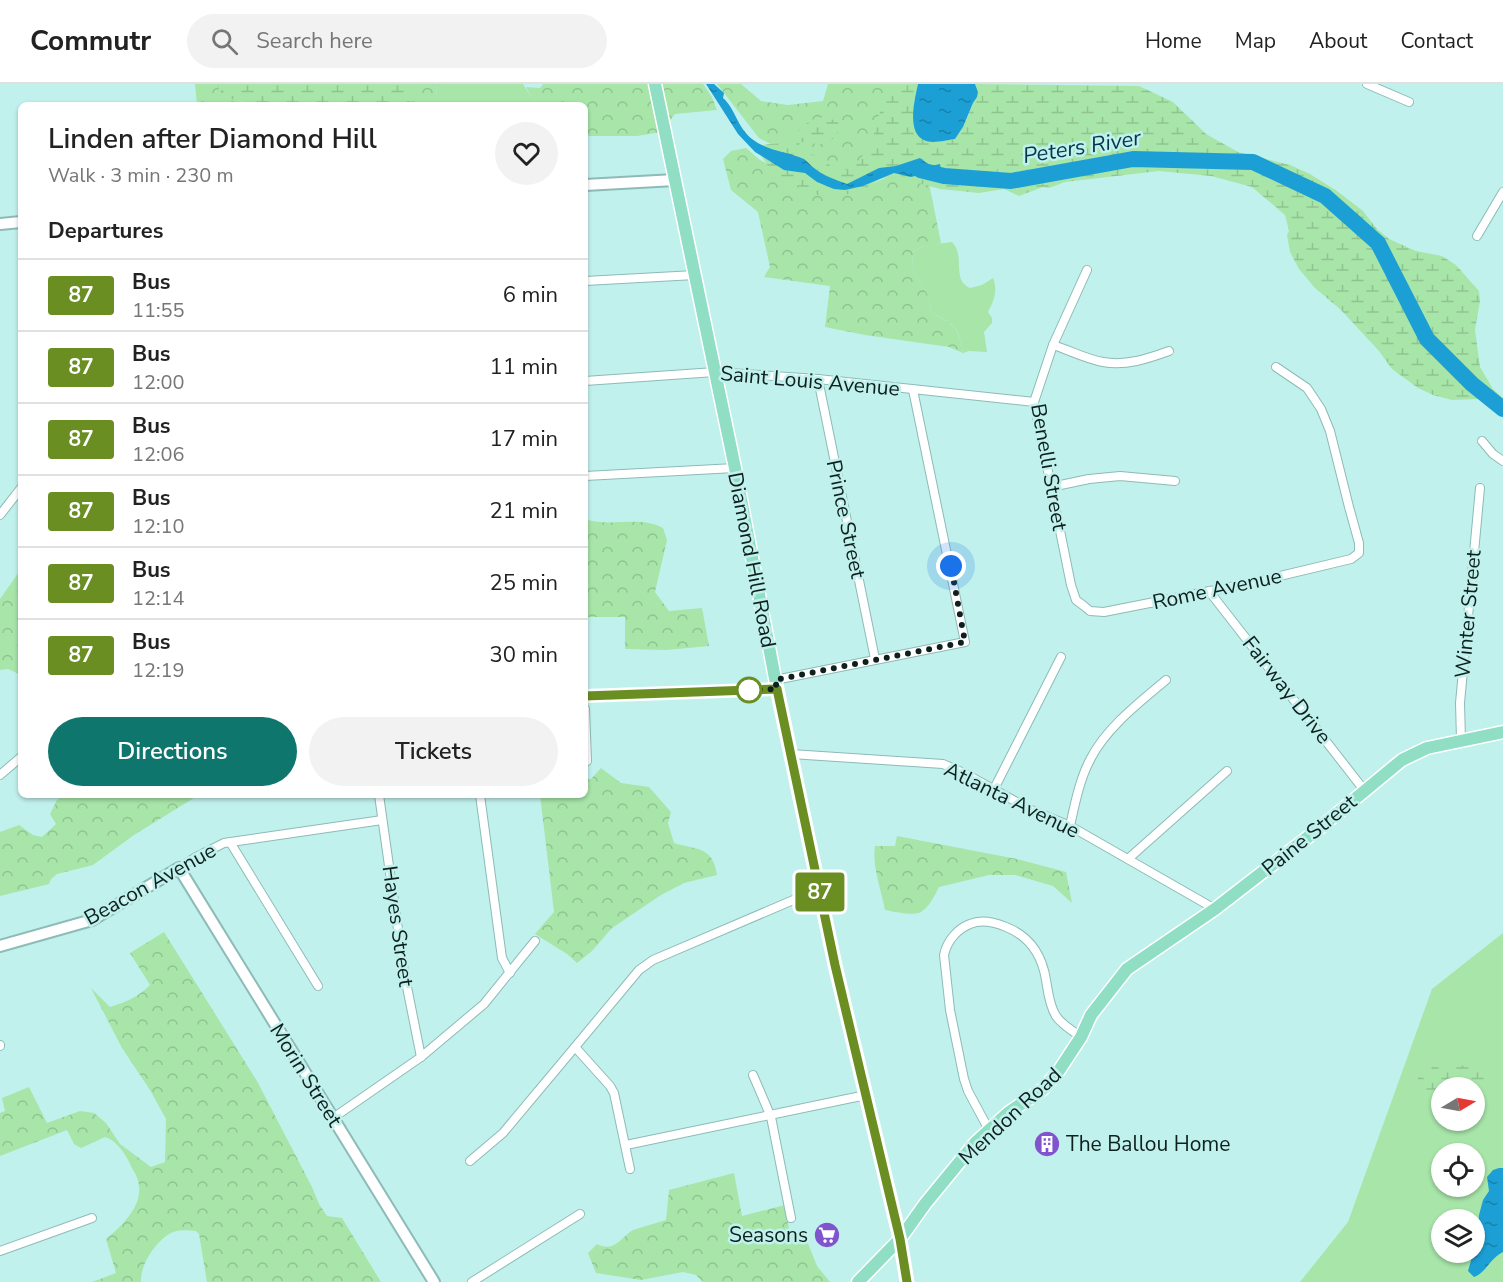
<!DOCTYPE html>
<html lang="en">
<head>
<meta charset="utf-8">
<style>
  :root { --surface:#fff; --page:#f2f2f2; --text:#222; --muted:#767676; --line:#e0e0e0; --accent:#0f766e }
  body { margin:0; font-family:"Nunito Sans",sans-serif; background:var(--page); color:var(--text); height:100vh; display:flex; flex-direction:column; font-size:22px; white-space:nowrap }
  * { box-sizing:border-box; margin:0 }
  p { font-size:20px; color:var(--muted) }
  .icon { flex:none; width:33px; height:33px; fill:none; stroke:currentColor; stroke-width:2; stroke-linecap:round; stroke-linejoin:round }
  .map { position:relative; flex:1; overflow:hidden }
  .sheet { position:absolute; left:18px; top:18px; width:570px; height:696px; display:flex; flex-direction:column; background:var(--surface); border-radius:9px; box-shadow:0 2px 4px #0004 }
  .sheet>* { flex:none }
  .badge { padding:0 12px; border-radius:4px; font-size:21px; line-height:39px }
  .needle { width:39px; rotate:80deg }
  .buttons { position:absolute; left:1431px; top:993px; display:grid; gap:12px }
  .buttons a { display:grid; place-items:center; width:54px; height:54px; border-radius:50%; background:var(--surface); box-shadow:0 2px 4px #0004; font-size:30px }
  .you { position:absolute; width:30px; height:30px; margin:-15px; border:4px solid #fff; border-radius:50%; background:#1a73e8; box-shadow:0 0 0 9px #1a73e833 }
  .map>.badge { position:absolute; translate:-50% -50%; box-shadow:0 0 0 3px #fff }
  h2 { padding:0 30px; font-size:22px; line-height:54px }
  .round { display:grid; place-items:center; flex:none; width:63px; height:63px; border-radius:32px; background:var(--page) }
  .head { display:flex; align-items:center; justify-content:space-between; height:102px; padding:0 30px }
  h1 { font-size:28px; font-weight:600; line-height:45px }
  .primary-button { display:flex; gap:12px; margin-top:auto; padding:12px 30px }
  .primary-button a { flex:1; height:69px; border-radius:36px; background:var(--accent); color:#fff; font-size:24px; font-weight:600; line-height:69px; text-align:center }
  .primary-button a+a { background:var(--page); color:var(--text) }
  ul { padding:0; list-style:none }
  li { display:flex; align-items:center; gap:18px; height:72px; padding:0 30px; border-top:2px solid var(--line) }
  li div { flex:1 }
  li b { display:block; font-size:22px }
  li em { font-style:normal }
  li .badge { min-width:66px; font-weight:700; text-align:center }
  header { display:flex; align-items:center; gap:36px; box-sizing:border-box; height:84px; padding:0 30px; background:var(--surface); border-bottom:2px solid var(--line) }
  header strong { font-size:28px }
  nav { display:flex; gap:33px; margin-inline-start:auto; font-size:21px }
  .search { width:420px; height:54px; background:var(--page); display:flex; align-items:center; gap:15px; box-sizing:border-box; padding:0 21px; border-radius:33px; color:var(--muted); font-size:22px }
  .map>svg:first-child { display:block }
  .grass { fill:#a7e5a9; fill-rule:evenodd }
  .forest { fill:url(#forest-crowns) }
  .wetland { fill:url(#wetland-marsh) }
  .water { fill:url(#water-ripples) }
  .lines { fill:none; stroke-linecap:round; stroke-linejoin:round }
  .river { stroke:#1c9fd4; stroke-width:16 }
  .street-casing { stroke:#8dbbb7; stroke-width:10 }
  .secondary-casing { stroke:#8dbbb7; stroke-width:14 }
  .primary-casing { stroke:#fff; stroke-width:15 }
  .street { stroke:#fff; stroke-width:8 }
  .secondary { stroke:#fff; stroke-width:10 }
  .primary { stroke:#90dec4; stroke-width:12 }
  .line-casing { stroke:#fff; stroke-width:14 }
  .line { stroke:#6b8e23; stroke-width:9 }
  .walk { stroke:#0d201e; stroke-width:6; stroke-dasharray:0 10.8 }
  .stop-dot { fill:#fff; stroke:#6b8e23; stroke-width:3 }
  .labels { text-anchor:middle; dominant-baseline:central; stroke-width:5; stroke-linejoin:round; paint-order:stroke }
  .street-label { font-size:21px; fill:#0d201e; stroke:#c1f1ed }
  .poi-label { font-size:21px; fill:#0d201e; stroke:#c1f1ed; text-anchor:start }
  .water-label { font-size:22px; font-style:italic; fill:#02374d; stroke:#c1f1ed }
</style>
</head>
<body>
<header>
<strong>Commutr</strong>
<div class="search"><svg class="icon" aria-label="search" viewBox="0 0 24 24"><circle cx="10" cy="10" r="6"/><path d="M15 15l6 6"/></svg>Search here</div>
<nav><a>Home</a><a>Map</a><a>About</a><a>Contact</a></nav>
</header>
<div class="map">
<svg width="1503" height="1198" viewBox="0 0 1503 1198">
  <defs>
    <pattern id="forest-crowns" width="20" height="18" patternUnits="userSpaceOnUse" patternTransform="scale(1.5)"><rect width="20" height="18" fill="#a7e5a9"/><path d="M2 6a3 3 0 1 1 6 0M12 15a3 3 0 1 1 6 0" fill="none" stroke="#8fc491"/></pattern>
    <pattern id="wetland-marsh" width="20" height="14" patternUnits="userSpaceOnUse" patternTransform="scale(1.5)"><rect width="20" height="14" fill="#a7e5a9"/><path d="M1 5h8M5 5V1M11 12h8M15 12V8" fill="none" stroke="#8fc491"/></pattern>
    <pattern id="water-ripples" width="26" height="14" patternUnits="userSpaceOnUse" patternTransform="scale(1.5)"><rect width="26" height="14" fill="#1c9fd4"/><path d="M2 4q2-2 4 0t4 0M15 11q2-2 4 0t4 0" fill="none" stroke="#1781ab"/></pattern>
  </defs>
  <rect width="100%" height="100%" fill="#c1f1ed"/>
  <g class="grass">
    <polygon points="437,0 523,0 531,13 540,21 440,21 436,12"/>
    <path d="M952 158C966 172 951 196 970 204L982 201 993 194C998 207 994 217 988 228L992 234V239L984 248 987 268 969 267 963 269C958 241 956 242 931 228L929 213 912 184 913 169C922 159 939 160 952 158Z"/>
    <path d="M1503 849V1198H1300L1348 1138 1432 905ZM1442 1004H1474V1036H1442ZM1442 1070H1474V1102H1442ZM1442 1136H1474V1168H1442Z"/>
  </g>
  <g class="forest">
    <path d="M195 0H217C225 16 241 17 257 21H197Z"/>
    <polygon points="400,0 437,0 436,12 440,21 410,21 411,18"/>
    <polygon points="543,0 703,0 712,13 717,26 675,30 661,48 637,52 585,52 585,21 540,21 531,13 526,3 540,4"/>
    <polygon points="717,0 741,0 761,17 788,21 823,17 828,0 910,0 923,66 855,90 831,91 759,54"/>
    <path d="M746 64 760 76 793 94 860 104 896 90 928 94 941 159C931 161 920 161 913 169L912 184 929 213 931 228C955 242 958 241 963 269L949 263 865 251 825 243 830 202 764 193 770 183 758 128 731 106 723 75 731 67Z"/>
    <path d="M585 435C611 444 639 431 663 444L667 456 655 508 669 527 702 524 709 562 666 566 625 565V533H585Z"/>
    <polygon points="21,485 21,591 8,585 0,586 0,515"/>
    <path d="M601 684 621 699 649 703 671 728 668 739 674 759C697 766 713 762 717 791L684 799 661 811 612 844 592 867 577 879 567 870 535 850 554 828 540 711H585V696L591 695Z"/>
    <polygon points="63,711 213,711 194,714 134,751 93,781 57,790 51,795 49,800 0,812 0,748 19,741 33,751 42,753 56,740 50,730 57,716"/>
    <path d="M897 752 1017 775 1066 788 1072 819 1053 802 1015 791H989L939 803C923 835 919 832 885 826 881 804 872 784 875 762H895Z"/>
    <path d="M164 848 257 997 312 1103 319 1120 327 1132 342 1134 381 1198H207L199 1150 196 1147C187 1146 177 1145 169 1150 154 1160 140 1181 141 1198H92L116 1189 106 1155C122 1142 145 1120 138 1097 137 1091 132 1085 130 1080 125 1069 117 1057 105 1053L81 1064 74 1060 67 1046 0 1072V1029L5 1027 2 1014 29 1003 47 1039 80 1027 94 1029 106 1039 120 1060 151 1083 165 1078 166 1035 150 1006 122 964 91 904 110 923C126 918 138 913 150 901L130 869Z"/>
    <path d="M734 1089 742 1132 785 1121 789 1145 807 1157 817 1182 830 1198H703L696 1191 683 1188 641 1196 596 1189 588 1169 597 1160C615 1169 621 1153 633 1146L666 1136 669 1106Z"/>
  </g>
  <g class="wetland">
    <path d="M217 0H400C405 6 412 13 410 21H257L231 15 219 6Z"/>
    <path d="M886 0H918L912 26 932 58 955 55 963 43 978 8 975 0 1139 2 1173 18 1206 50 1238 68 1290 81 1310 90 1337 107 1363 127 1376 144 1389 155 1416 167 1442 172 1456 181 1479 207 1480 217 1475 246 1480 283 1493 305 1503 314 1502 320 1495 321 1479 315 1452 316 1433 311 1418 304 1392 285 1379 267 1341 226 1315 204 1299 185 1290 168 1287 151 1289 147 1285 131 1252 103 1211 92 1159 87 1065 98 1049 104 1043 103 1019 112 1004 105 979 109 940 105 900 94 890 93 880 95 856 109 824 112 813 110 785 94 773 90 761 71 760 62C767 59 775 61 783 58 802 49 810 23 838 38L840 43C830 65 821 60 801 58L799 60C801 70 811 69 820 73 826 76 831 83 836 88L852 84 871 62 874 55V43L883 21Z"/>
    <path d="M1442 977C1457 980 1478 983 1488 996L1481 1009H1475L1474 1004H1442L1441 1015 1426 1009 1418 1002V993C1428 990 1432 981 1442 977Z"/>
  </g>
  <g class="water">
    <path d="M706 0H714L724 9 723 14C735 24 737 43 752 55 767 67 787 67 804 75 808 78 810 81 814 84 823 92 837 96 847 100L879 84 896 82 920 74 931 82 940 80 943 96 922 90 911 93 894 89 863 102 845 106 834 105 817 98 805 89 784 86 755 68 738 50Z"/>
    <path d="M918 0H975L978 8 977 13 973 19 963 43 955 55C946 56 930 61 922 55 907 46 915 13 918 0Z"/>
    <path d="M1499 1084H1503V1168C1490 1174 1487 1188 1474 1193L1468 1187 1472 1173V1169L1474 1168 1475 1147 1478 1142 1479 1131 1483 1116 1489 1107 1487 1093 1493 1086Z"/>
  </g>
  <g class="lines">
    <polyline class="river" points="920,86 944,92 1011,97 1133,75 1253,78 1325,112 1378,159 1427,255 1472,300 1503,325"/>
    <g class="street-casing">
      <g id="street">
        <polyline points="1367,0 1409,18"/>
        <polyline points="1477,152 1503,108"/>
        <polyline points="1087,186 1053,261 1034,318 1071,501 1076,516 1084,522 1090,527 1104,528 1251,499 1351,475 1359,469 1359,459 1349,423 1330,347 1321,325 1307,304 1276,283"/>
        <polyline points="585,197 695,191"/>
        <path d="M1053 261C1069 266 1086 275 1103 278 1126 282 1147 275 1169 267"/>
        <polyline points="818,295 875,575"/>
        <polyline points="585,297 715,288 818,295 1034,318"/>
        <polyline points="1482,357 1493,370 1503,377"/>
        <polyline points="585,392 735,384"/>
        <polyline points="1051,403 1089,395 1120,392 1175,397"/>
        <polyline points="0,431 21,404"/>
        <polyline points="1209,507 1364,706"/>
        <polyline points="775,596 965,558 913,306"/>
        <polyline points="585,612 777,605"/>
        <polyline points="585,625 587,677"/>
        <polyline points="1461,656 1460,619 1480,404"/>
        <polyline points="791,670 943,680 966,690 1031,726 1070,742 1215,825"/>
        <polyline points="0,691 21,673"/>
        <polyline points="994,705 1061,573"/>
        <polyline points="379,711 404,888 421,973"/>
        <polyline points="480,711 502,874 510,889"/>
        <path d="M1070 742C1075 719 1080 694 1091 674 1107 643 1140 618 1166 596"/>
        <polyline points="230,758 318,902"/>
        <polyline points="1128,775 1227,687"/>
        <polyline points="179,784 196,773 224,759 382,736"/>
        <polyline points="0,962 0,961"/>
        <polyline points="753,991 771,1033 791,1134"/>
        <polyline points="333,1034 421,973 484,920 535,857"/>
        <path d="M989 1046 968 1007 964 995 950 926 944 871C947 857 957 845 970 840 982 835 994 838 1006 843 1029 852 1042 871 1046 896 1048 907 1049 921 1056 932 1061 940 1073 947 1081 953"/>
        <polyline points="626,1061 866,1011"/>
        <polyline points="470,1077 503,1049 575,963"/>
        <polyline points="630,1085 614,1009 610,1002 575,963 639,886 653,876 819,805"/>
        <polyline points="0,1167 92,1134"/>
        <polyline points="472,1198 580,1130"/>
      </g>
    </g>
    <g class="secondary-casing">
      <g id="secondary">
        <polyline points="585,101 675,96"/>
        <polyline points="0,140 21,138"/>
        <polyline points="0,862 92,836 179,784 434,1198"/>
      </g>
    </g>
    <g class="primary-casing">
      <g id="primary">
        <polyline points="655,0 735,384 777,605 835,881 900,1155 907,1198"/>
        <polyline points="858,1198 900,1155 925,1120 975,1059 1008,1029 1043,1005 1058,988 1081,953 1091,931 1127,885 1215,825 1321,743 1402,676 1427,664 1503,648"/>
      </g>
    </g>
    <use href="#street" class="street"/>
    <use href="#secondary" class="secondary"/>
    <use href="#primary" class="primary"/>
  </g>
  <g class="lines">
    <g class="line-casing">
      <polyline id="line" points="585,612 777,605 835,881 900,1155 907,1198"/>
    </g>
    <use href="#line" class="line"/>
    <polyline class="walk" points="749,606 777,605 775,596 965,558 951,482"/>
  </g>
  <defs>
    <g id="building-disc" transform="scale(1.35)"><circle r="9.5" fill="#8054cd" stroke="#c1f1ed"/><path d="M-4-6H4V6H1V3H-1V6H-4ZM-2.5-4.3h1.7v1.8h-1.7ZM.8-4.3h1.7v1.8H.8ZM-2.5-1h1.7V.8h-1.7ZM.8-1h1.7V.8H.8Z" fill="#fff"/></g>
    <g id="supermarket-disc" transform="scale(1.35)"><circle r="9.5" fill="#8054cd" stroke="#c1f1ed"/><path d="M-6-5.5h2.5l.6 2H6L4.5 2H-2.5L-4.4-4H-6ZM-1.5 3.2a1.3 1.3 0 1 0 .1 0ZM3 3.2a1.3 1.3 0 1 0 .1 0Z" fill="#fff"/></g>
  </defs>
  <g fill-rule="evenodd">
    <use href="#building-disc" x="1047" y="1060"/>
    <use href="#supermarket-disc" x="827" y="1151"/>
  </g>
  <circle class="stop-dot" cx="749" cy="606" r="12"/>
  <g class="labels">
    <g class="street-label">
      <text transform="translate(810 297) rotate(5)">Saint Louis Avenue</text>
      <text transform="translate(1049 383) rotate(80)">Benelli Street</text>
      <text transform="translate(846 435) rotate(78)">Prince Street</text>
      <text transform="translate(752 476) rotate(79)">Diamond Hill Road</text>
      <text transform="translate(1217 505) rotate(-12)">Rome Avenue</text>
      <text transform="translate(1468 530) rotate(-85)">Winter Street</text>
      <text transform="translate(1287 606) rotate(52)">Fairway Drive</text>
      <text transform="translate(1012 716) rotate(26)">Atlanta Avenue</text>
      <text transform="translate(1309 751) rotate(-39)">Paine Street</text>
      <text transform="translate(150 800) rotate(-29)">Beacon Avenue</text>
      <text transform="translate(398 842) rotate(82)">Hayes Street</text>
      <text transform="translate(306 991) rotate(58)">Morin Street</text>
      <text transform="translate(1010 1032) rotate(-43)">Mendon Road</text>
    </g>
    <g class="poi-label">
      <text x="1066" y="1060">The Ballou Home</text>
      <text x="808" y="1151" text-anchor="end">Seasons</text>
    </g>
    <g class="water-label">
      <text transform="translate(1082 63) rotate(-9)">Peters River</text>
    </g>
  </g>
</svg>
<div class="buttons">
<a><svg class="needle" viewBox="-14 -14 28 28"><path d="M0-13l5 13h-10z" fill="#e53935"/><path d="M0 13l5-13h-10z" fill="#767676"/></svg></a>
<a><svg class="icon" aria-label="locate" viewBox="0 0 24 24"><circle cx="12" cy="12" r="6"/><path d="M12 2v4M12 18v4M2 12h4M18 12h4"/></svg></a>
<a><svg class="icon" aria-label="layers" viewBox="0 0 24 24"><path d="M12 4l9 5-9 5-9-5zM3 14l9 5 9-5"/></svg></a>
</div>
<div class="you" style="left:951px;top:482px"></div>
<b class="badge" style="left:820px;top:808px;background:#6b8e23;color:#fff">87</b>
<section class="sheet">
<div class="head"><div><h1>Linden after Diamond Hill</h1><p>Walk · 3 min · 230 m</p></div><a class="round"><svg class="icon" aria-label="heart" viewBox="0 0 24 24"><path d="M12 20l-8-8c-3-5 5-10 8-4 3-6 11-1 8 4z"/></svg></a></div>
<h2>Departures</h2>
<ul>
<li><span class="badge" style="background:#6b8e23;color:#fff">87</span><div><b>Bus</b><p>11:55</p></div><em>6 min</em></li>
<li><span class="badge" style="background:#6b8e23;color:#fff">87</span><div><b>Bus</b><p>12:00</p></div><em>11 min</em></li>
<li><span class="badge" style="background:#6b8e23;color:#fff">87</span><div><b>Bus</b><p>12:06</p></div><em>17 min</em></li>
<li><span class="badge" style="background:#6b8e23;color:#fff">87</span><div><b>Bus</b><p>12:10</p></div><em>21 min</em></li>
<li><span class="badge" style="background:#6b8e23;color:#fff">87</span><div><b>Bus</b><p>12:14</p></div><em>25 min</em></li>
<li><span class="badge" style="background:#6b8e23;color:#fff">87</span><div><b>Bus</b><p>12:19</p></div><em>30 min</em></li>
</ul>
<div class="primary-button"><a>Directions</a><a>Tickets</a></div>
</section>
</div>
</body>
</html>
